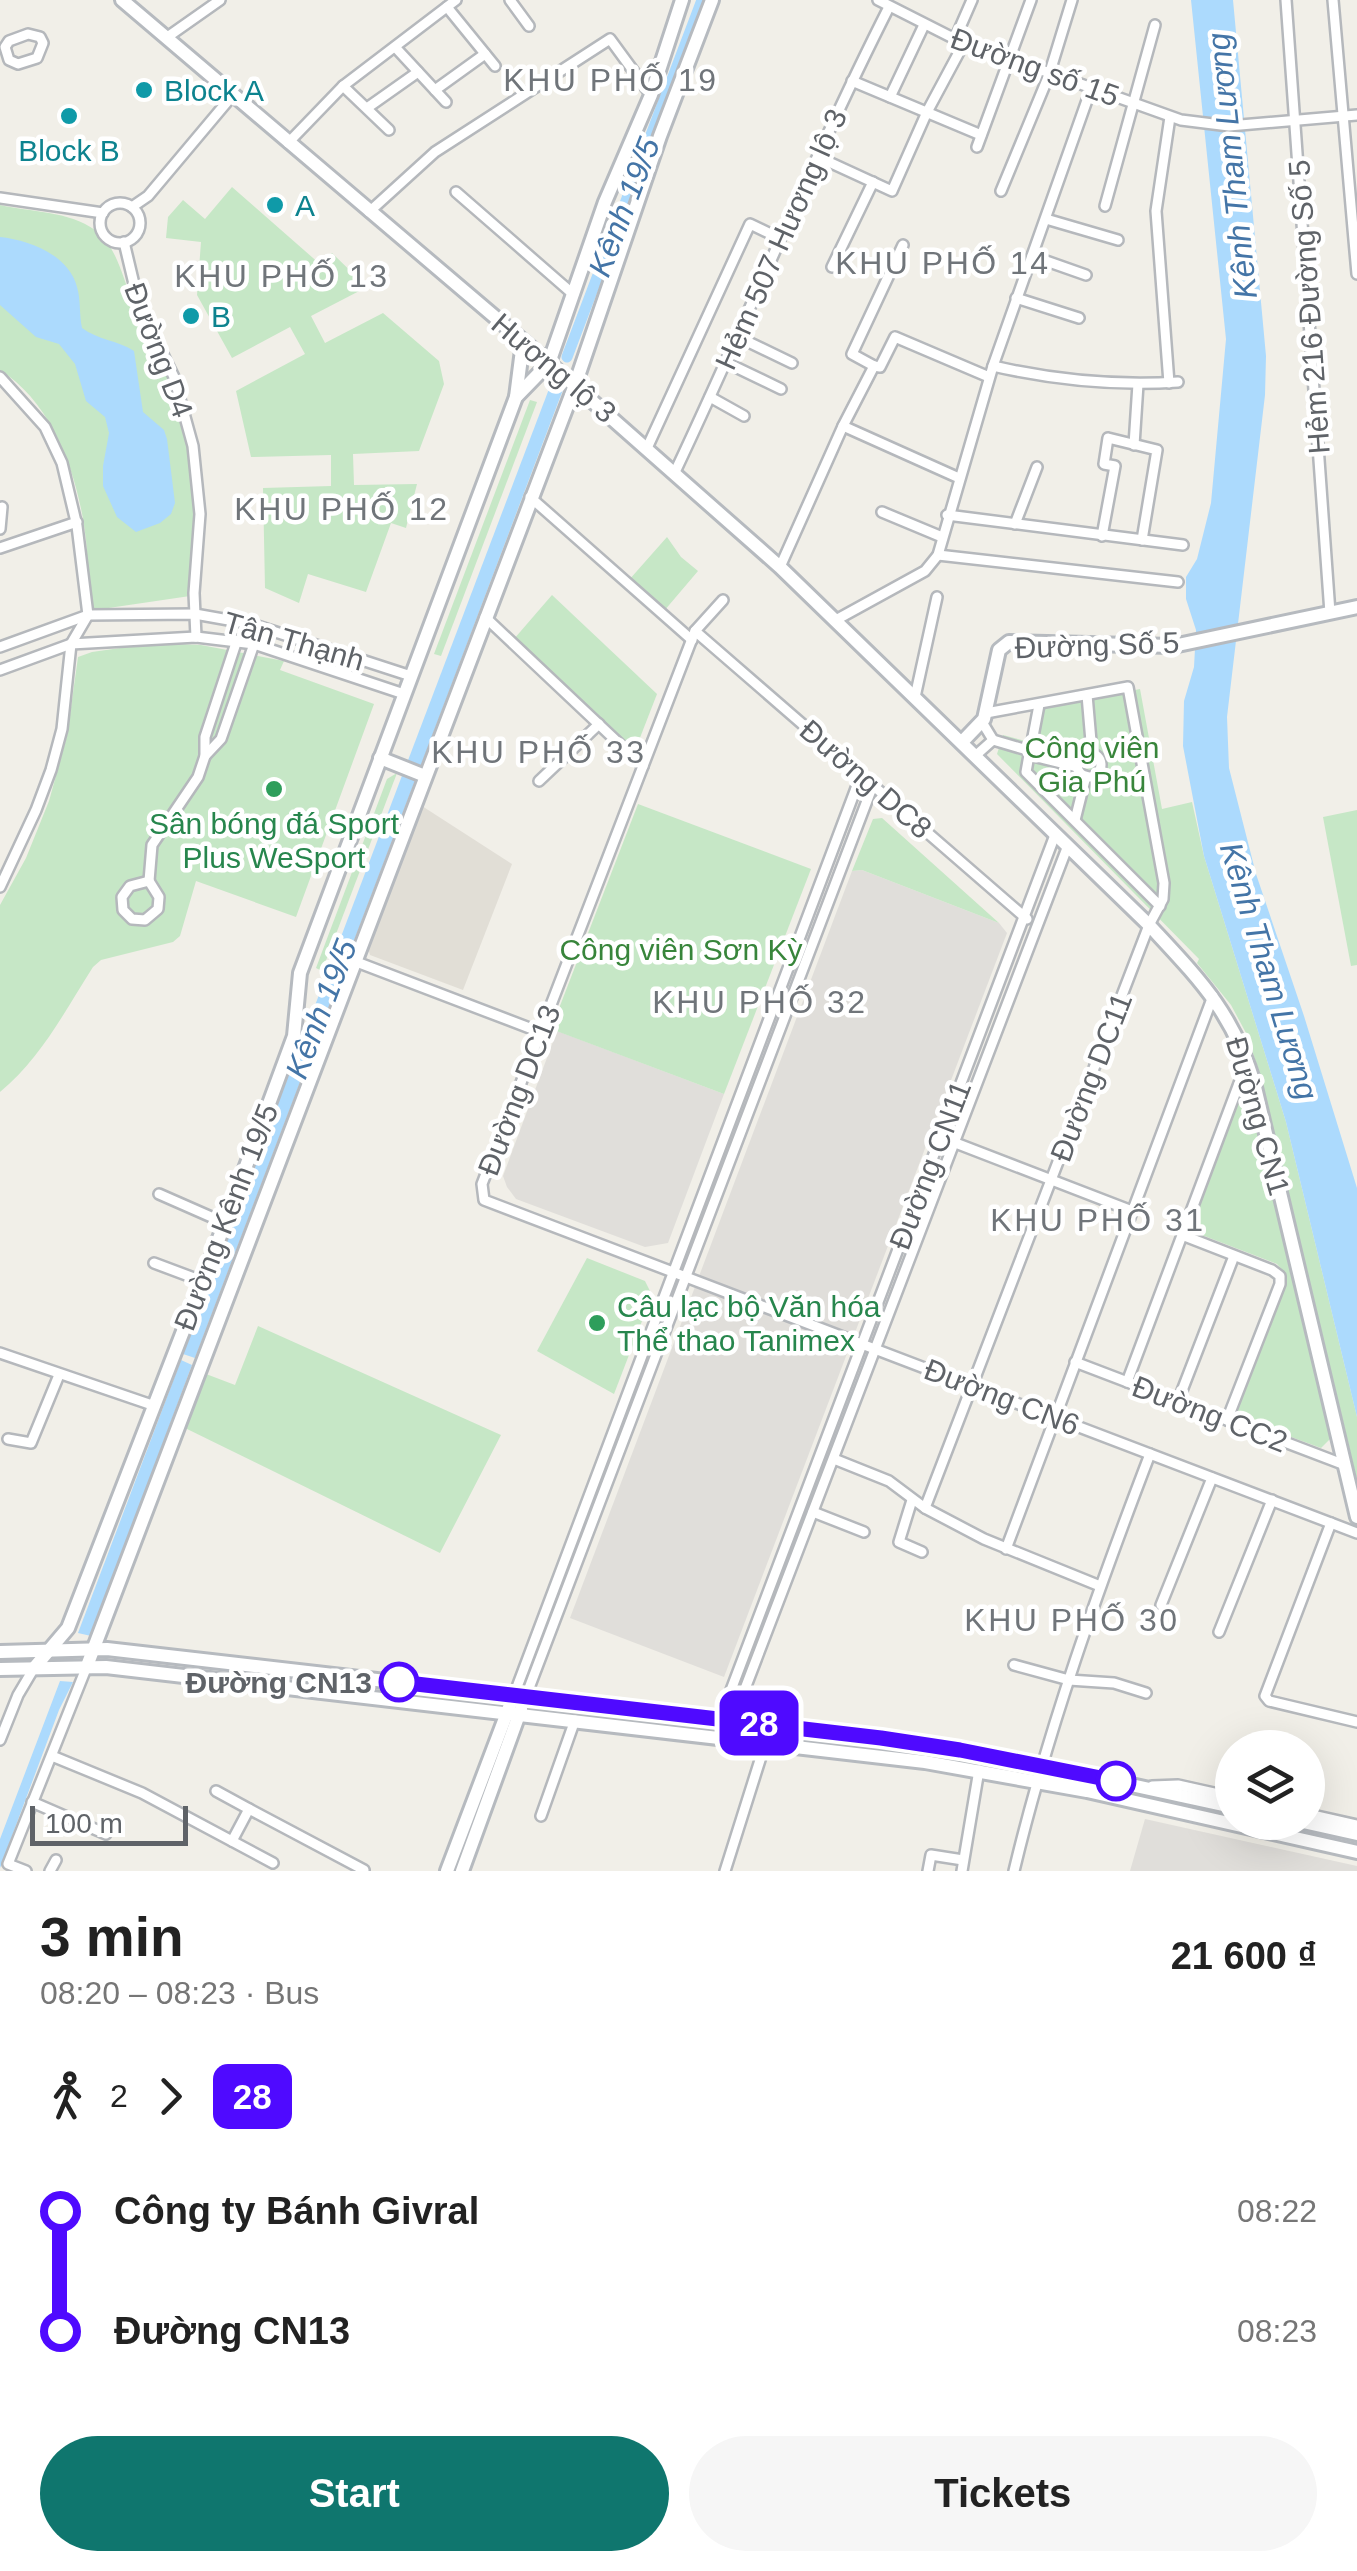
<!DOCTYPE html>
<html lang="en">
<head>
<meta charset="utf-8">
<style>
  :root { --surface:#fff; --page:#f6f6f6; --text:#222; --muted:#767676; --accent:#0f766e }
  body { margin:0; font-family:Arial,sans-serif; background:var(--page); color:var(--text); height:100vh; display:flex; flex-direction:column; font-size:38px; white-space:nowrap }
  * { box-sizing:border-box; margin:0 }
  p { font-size:32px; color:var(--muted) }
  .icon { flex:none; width:55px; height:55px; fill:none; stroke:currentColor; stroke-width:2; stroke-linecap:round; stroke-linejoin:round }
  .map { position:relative; height:1871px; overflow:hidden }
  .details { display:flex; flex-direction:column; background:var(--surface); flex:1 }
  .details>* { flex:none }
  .badge { padding:0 20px; border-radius:15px; font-size:35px; line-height:65px }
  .fabs { position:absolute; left:1215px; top:1730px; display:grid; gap:20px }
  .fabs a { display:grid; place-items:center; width:110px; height:110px; border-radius:50%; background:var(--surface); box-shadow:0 10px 40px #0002; font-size:50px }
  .scale { position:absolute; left:30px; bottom:25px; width:158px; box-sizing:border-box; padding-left:10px; border:5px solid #5f6368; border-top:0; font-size:28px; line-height:35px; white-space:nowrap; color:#5f6368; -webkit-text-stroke:8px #fff; paint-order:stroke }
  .map>.badge { position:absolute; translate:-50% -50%; box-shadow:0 0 0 5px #fff }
  .legs { display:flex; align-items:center; gap:15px; height:110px; padding:0 40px; font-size:32px }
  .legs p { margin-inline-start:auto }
  .head { display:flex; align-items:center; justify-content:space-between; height:170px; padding:0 40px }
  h1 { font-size:55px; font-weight:800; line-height:75px }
  .action { display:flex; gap:20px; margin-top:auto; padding:20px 40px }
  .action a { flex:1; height:115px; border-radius:60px; background:var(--accent); color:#fff; font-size:40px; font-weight:800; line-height:115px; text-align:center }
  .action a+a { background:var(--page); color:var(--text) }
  ul { padding:0 40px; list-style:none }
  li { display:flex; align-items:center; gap:35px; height:120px; font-size:38px }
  li i { display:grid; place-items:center; width:15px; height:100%; margin:0 12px; background:currentColor }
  li i::after { content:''; width:25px; height:25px; margin:-12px; border:8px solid; border-radius:50%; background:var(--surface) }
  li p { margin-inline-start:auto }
  li:first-child i { background:linear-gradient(#0000 50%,currentColor 0) }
  li:last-child i { background:linear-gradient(currentColor 50%,#0000 0) }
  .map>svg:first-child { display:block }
  .industrial { fill:#e0deda }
  .education { fill:#e1ded6 }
  .green { fill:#c6e7c6 }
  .water { fill:#acdafd }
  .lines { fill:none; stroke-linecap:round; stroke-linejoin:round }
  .canal { stroke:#acdafd; stroke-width:11 }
  .street-casing { stroke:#b5b8bc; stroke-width:14 }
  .secondary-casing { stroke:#b6babf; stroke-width:18 }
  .street { stroke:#fff; stroke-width:9 }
  .secondary { stroke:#fff; stroke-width:12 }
  .line-1-casing { stroke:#fff; stroke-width:22 }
  .line-1 { stroke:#4f0aff; stroke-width:15 }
  .culture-dot { fill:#0f9aa8; stroke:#fff; stroke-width:4 }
  .leisure-dot { fill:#2e9e5b; stroke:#fff; stroke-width:4 }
  .stop-1-dot { fill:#fff; stroke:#4f0aff; stroke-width:5 }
  .labels { text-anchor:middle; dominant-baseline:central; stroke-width:9; stroke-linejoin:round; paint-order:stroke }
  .street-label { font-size:30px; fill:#5f6368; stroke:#fff }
  .culture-label { font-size:30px; fill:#0d838f; stroke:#fff; text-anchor:start }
  .park-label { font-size:30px; fill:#38853b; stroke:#fff }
  .leisure-label { font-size:30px; fill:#27864d; stroke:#fff }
  .stop-label { font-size:30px; font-weight:bold; fill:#5f6368; stroke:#fff; text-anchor:end }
  .neighbourhood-label { font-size:32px; letter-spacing:2.5px; fill:#70757a; stroke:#fff }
  .water-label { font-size:32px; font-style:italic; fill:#4475a7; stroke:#fff }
</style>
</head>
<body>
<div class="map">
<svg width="1357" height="1871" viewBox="0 0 1357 1871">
  <rect width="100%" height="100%" fill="#f1efe8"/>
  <g class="industrial">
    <polygon points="862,870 999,923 1007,933 724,1677 570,1618 852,871"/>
    <polygon points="557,1031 724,1094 668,1243 645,1247 516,1199 507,1187 503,1176"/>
    <polygon points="1145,1819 1357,1866 1357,1871 1130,1871"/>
  </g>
  <polygon class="education" points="422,806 512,864 463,990 370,955 367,944"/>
  <g class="green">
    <polygon points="232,187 321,265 332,253 367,287 311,316 325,343 383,313 439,361 444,384 419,451 353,454 354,485 417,484 406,528 391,523 366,592 308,574 299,603 265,588 263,488 331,486 331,455 251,457 236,391 305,354 290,327 232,358 197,295 201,242 166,238 168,217 183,200 205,219"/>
    <path d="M0 205C30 212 69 211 95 230 117 246 123 279 133 303 142 324 156 343 165 364 193 428 200 527 190 596L95 610 90 602C87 581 88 561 86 540 79 478 54 404 0 370Z"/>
    <polygon points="530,400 537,402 441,656 434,654"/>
    <polygon points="667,537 681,557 698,571 664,611 629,580"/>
    <polygon points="552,595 657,694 636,748 630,749 514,639"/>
    <path d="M155 643 201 645 284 661 280 670 374 704 296 917 196 881 180 936 173 942 101 960 93 967C64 1012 42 1057 0 1092V905L26 858 49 801 67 736 78 657 92 652Z"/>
    <polygon points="1140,689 1162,809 1192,802 1204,856 1286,1122 1357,1417 1357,1480 1259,1071 1246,1033 1231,1005 1197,963 1199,959 997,754 1003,735 1029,742 1041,709"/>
    <polygon points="397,773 322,971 316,968 387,779"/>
    <polygon points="638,804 811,869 724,1094 551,1029"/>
    <polygon points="1357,810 1357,965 1351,966 1323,817"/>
    <polygon points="882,818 999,923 862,870 852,871 873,819"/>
    <polygon points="1239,1102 1251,1105 1331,1431 1330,1439 1321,1448 1237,1417 1236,1412 1285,1286 1284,1272 1277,1264 1194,1232 1190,1227 1235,1106"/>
    <polygon points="587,1258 645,1281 652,1295 614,1394 537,1351"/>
    <polygon points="258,1326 501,1435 440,1553 185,1428 206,1374 235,1385"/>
  </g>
  <g class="water">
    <polygon points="1191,0 1233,0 1266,356 1265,395 1227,717 1229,768 1256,874 1304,1016 1357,1188 1357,1417 1286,1122 1204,856 1183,746 1184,701 1194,667 1196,630 1186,599 1186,577 1197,559 1211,503 1226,339"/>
    <path d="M0 237C29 240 69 255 77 287 81 300 79 314 82 328 98 340 117 340 134 351L143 412 164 430 167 439 175 503 171 514 160 523 136 532 117 517 103 486V466L109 433 105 417 86 401 75 364 59 344 36 337 0 305Z"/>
    <polygon points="552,381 564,387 420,768 407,763"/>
    <polygon points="403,773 416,778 195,1358 183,1354"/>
    <polygon points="181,1360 192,1365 91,1636 78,1633"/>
    <polygon points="60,1681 73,1682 59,1710 0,1868 0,1839"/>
  </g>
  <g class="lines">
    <polyline class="canal" points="567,357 702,0"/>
    <g class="street-casing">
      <g id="street">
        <polyline points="510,0 529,26"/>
        <polyline points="878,0 955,39 1181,120 1229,126 1357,115"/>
        <polyline points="1286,0 1330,613"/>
        <polyline points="1333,0 1357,274"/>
        <polyline points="447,7 495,66"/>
        <polygon points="28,34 40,37 43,43 37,58 18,64 9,60 5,47 9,41"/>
        <polyline points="166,38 220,0"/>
        <polyline points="955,39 972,0"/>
        <polyline points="395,47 446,102"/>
        <polyline points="852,81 981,135"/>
        <polyline points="343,86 389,130"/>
        <polyline points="435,90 485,54"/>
        <polyline points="890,97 924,25"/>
        <polyline points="367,108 418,72"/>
        <polyline points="288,143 343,86 456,0"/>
        <polyline points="977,147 1031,0"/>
        <polyline points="818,157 892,191 927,112 964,43"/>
        <polyline points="1001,191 1049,75 1072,0"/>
        <polyline points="456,192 573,294"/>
        <polyline points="0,198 103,213"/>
        <circle cx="120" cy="223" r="20"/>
        <polyline points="1105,206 1155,25"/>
        <polyline points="132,207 148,196 232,96"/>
        <polyline points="369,212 435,152 610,39 651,95"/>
        <polyline points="1046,219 1118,240"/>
        <polyline points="124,242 139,305 174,377 193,446 200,514 194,593 196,637"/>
        <polyline points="1032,256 1086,275"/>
        <polyline points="832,267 873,182"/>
        <polyline points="1016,298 1079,318"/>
        <polyline points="738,337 792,363"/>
        <polyline points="727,363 781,389"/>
        <polyline points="874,366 852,354 903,245"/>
        <polyline points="874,366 880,367 895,337 989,377"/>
        <path d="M993 366C1054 380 1115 386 1178 382"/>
        <polyline points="0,377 45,427 62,463 77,526 88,615 71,644 62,729 51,770 36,810 0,887"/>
        <polyline points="1169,383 1156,211 1170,117"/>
        <polyline points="710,397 744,416"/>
        <polyline points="843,426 959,478"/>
        <polyline points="1134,445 1138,384"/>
        <polyline points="647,448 750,224 779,238"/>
        <path d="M675 472C748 318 812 159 889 7"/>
        <polyline points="530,497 692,640"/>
        <polyline points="882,512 942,537"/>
        <polyline points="947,515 1183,545"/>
        <polyline points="1015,524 1037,467"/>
        <polyline points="0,529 2,507"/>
        <polyline points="1102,536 1115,466 1104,464 1108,438 1157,450 1142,540"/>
        <polyline points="0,548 77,522"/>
        <polyline points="938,555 1178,582"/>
        <polyline points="780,567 843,426 874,366"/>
        <polyline points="723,600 695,631 482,1184 484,1200 1357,1533"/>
        <polyline points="485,617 643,766"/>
        <polyline points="834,621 925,571 938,555 993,366 1091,89"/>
        <polyline points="695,631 1027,919"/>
        <polyline points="0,647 88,615 195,614 251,624 411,676"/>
        <polyline points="0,670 71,644 196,637 254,644 404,694"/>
        <polyline points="1087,695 1092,753"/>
        <polyline points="915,697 937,597"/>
        <polyline points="993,740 1027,750 1029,755 1077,767"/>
        <polyline points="1031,747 1039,705"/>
        <polyline points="1027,750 1031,747 1078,759"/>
        <circle cx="1089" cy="765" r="12"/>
        <polyline points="1029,755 1026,772 1160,906"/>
        <polyline points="205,756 221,739 254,644"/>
        <polyline points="975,756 993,740 982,722"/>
        <polyline points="539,781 599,724"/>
        <polyline points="1075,820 1086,776"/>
        <polyline points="149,881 152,845 198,777 205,756 205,737 237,640"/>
        <polygon points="149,881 159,897 158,909 145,920 132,919 123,910 122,897 130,886"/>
        <polyline points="354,961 540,1032"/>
        <polyline points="953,1142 1132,1211"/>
        <polyline points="159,1194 225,1223"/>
        <polyline points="1182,1235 1272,1270 1280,1276 1280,1284 1227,1420"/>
        <polyline points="154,1263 202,1281"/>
        <polyline points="0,1353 155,1406"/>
        <polyline points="1075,1362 1345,1465"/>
        <polyline points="1127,1382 1247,1062"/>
        <polyline points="1178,1401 1234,1256"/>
        <polyline points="8,1439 31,1443 59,1375"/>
        <polyline points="834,1459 889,1481 925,1508 984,1539 1100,1586"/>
        <polyline points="912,1500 899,1542 922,1552"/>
        <polyline points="925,1508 1149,925 1163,899 1164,883 1128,687 986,713"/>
        <polyline points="813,1512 864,1532"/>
        <polyline points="1331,1523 1265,1696 1269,1701 1357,1722"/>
        <polyline points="1006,1549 1213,996"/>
        <polyline points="1161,1605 1212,1478"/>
        <polyline points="1219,1632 1272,1500"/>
        <polyline points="1014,1665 1069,1680 1114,1683 1146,1693"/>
        <polyline points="514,1695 861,775"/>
        <polyline points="526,1696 873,785"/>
        <polyline points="720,1719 1055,835"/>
        <polyline points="733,1720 1067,848"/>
        <polyline points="0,1740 18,1695 34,1668"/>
        <polyline points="52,1756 142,1793 273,1863"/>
        <polyline points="1152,1786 1178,1785 1232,1797"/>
        <polyline points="216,1791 249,1809 232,1841"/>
        <polyline points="32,1802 106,1834"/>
        <polyline points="249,1809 364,1870"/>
        <polyline points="1308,1814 1357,1825"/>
        <polyline points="541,1816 575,1720"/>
        <polyline points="26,1871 8,1864 87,1666"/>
        <polyline points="50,1871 56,1860"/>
        <polyline points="725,1871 766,1741"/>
        <polyline points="928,1871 931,1855 963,1860"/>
        <polyline points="962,1871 979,1770"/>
        <path d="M1014 1871C1048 1729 1098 1590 1150 1454"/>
      </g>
    </g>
    <g class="secondary-casing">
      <g id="secondary">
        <path d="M122 0 549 363 780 567 1149 925C1199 979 1232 1011 1254 1083L1357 1517"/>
        <polyline points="516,397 523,342"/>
        <polyline points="962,742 984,719 999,650 1009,642 1173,646 1357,607"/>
        <polyline points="380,758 425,776"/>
        <polyline points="0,1652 107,1649 881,1738 1030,1763 1232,1807"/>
        <polyline points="87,1666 575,385 660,136 712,0"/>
        <polyline points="34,1668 68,1628 225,1223 294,1036 300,973 516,397 549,363 605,202 651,95 682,0"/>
        <polyline points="0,1669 106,1667 925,1762 1087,1791 1357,1852"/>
        <polyline points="1303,1822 1357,1834"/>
        <polyline points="447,1871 510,1705"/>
        <polyline points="462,1871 521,1709"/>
      </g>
    </g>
    <use href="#street" class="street"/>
    <use href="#secondary" class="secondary"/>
  </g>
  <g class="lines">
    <g class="line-1-casing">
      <polyline id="line-1" points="399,1682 881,1738 960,1750 1116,1781"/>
    </g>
    <use href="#line-1" class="line-1"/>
  </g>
  <g class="culture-dot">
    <circle cx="144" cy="90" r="10"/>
    <circle cx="69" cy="116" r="10"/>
    <circle cx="275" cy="205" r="10"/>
    <circle cx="191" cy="316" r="10"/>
  </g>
  <g class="leisure-dot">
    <circle cx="274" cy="789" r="10"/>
    <circle cx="597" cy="1323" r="10"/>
  </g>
  <g class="stop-1-dot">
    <circle cx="399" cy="1682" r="18"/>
    <circle cx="1116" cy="1781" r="18"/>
  </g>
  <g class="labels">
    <g class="street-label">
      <text transform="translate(1035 67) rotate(20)">Đường số 15</text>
      <text transform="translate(781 239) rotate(-66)">Hẻm 507 Hương lộ 3</text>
      <text transform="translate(1309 307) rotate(-94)">Hẻm 216 Đường Số 5</text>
      <text transform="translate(159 350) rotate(69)">Đường D4</text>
      <text transform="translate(554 368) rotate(40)">Hương lộ 3</text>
      <text transform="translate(294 641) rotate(16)">Tân Thạnh</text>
      <text transform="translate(1097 645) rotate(-2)">Đường Số 5</text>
      <text transform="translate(866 779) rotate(41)">Đường DC8</text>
      <text transform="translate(1091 1077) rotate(-69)">Đường DC11</text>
      <text transform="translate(519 1090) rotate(-69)">Đường DC13</text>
      <text transform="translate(1258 1116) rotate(74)">Đường CN1</text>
      <text transform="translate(930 1165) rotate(-69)">Đường CN11</text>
      <text transform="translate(226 1217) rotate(-69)">Đường Kênh 19/5</text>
      <text transform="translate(1002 1397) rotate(21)">Đường CN6</text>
      <text transform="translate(1210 1414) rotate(21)">Đường CC2</text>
    </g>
    <g class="culture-label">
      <text x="164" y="90">Block A</text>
      <text x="69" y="150" text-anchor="middle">Block B</text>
      <text x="295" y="205">A</text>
      <text x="211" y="316">B</text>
    </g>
    <g class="park-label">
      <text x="1092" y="747">Công viên<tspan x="1092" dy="34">Gia Phú</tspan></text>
      <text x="681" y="949">Công viên Sơn Kỳ</text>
    </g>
    <g class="leisure-label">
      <text x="274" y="823">Sân bóng đá Sport<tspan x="274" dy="34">Plus WeSport</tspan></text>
      <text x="617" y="1306" text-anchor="start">Câu lạc bộ Văn hóa<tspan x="617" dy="34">Thể thao Tanimex</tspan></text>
    </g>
    <g class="stop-label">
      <text x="372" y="1682">Đường CN13</text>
    </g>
    <g class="neighbourhood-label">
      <text x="611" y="80">KHU PHỐ 19</text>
      <text x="943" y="263">KHU PHỐ 14</text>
      <text x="282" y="276">KHU PHỐ 13</text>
      <text x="342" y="509">KHU PHỐ 12</text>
      <text x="539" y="752">KHU PHỐ 33</text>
      <text x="760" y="1002">KHU PHỐ 32</text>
      <text x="1098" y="1220">KHU PHỐ 31</text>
      <text x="1072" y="1620">KHU PHỐ 30</text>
    </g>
    <g class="water-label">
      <text transform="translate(1232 166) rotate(-96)">Kênh Tham Lương</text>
      <text transform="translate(624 207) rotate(-69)">Kênh 19/5</text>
      <text transform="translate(1269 971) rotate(73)">Kênh Tham Lương</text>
      <text transform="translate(321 1009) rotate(-69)">Kênh 19/5</text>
    </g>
  </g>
</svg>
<div class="fabs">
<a><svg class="icon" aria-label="layers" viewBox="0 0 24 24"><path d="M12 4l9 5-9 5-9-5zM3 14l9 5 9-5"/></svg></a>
</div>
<div class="scale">100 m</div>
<b class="badge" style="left:759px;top:1723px;background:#4f0aff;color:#fff">28</b>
</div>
<section class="details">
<div class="head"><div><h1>3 min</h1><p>08:20 – 08:23 · Bus</p></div><b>21 600 ₫</b></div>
<div class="legs"><svg class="icon" aria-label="walk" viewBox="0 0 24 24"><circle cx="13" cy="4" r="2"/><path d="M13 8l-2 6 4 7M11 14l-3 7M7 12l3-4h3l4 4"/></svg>2<svg class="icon" aria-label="forward" viewBox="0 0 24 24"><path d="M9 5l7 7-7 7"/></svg><b class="badge" style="background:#4f0aff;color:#fff">28</b></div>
<ul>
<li><i style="color:#4f0aff"></i><b>Công ty Bánh Givral</b><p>08:22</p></li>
<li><i style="color:#4f0aff"></i><b>Đường CN13</b><p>08:23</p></li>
</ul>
<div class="action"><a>Start</a><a>Tickets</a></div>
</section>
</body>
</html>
